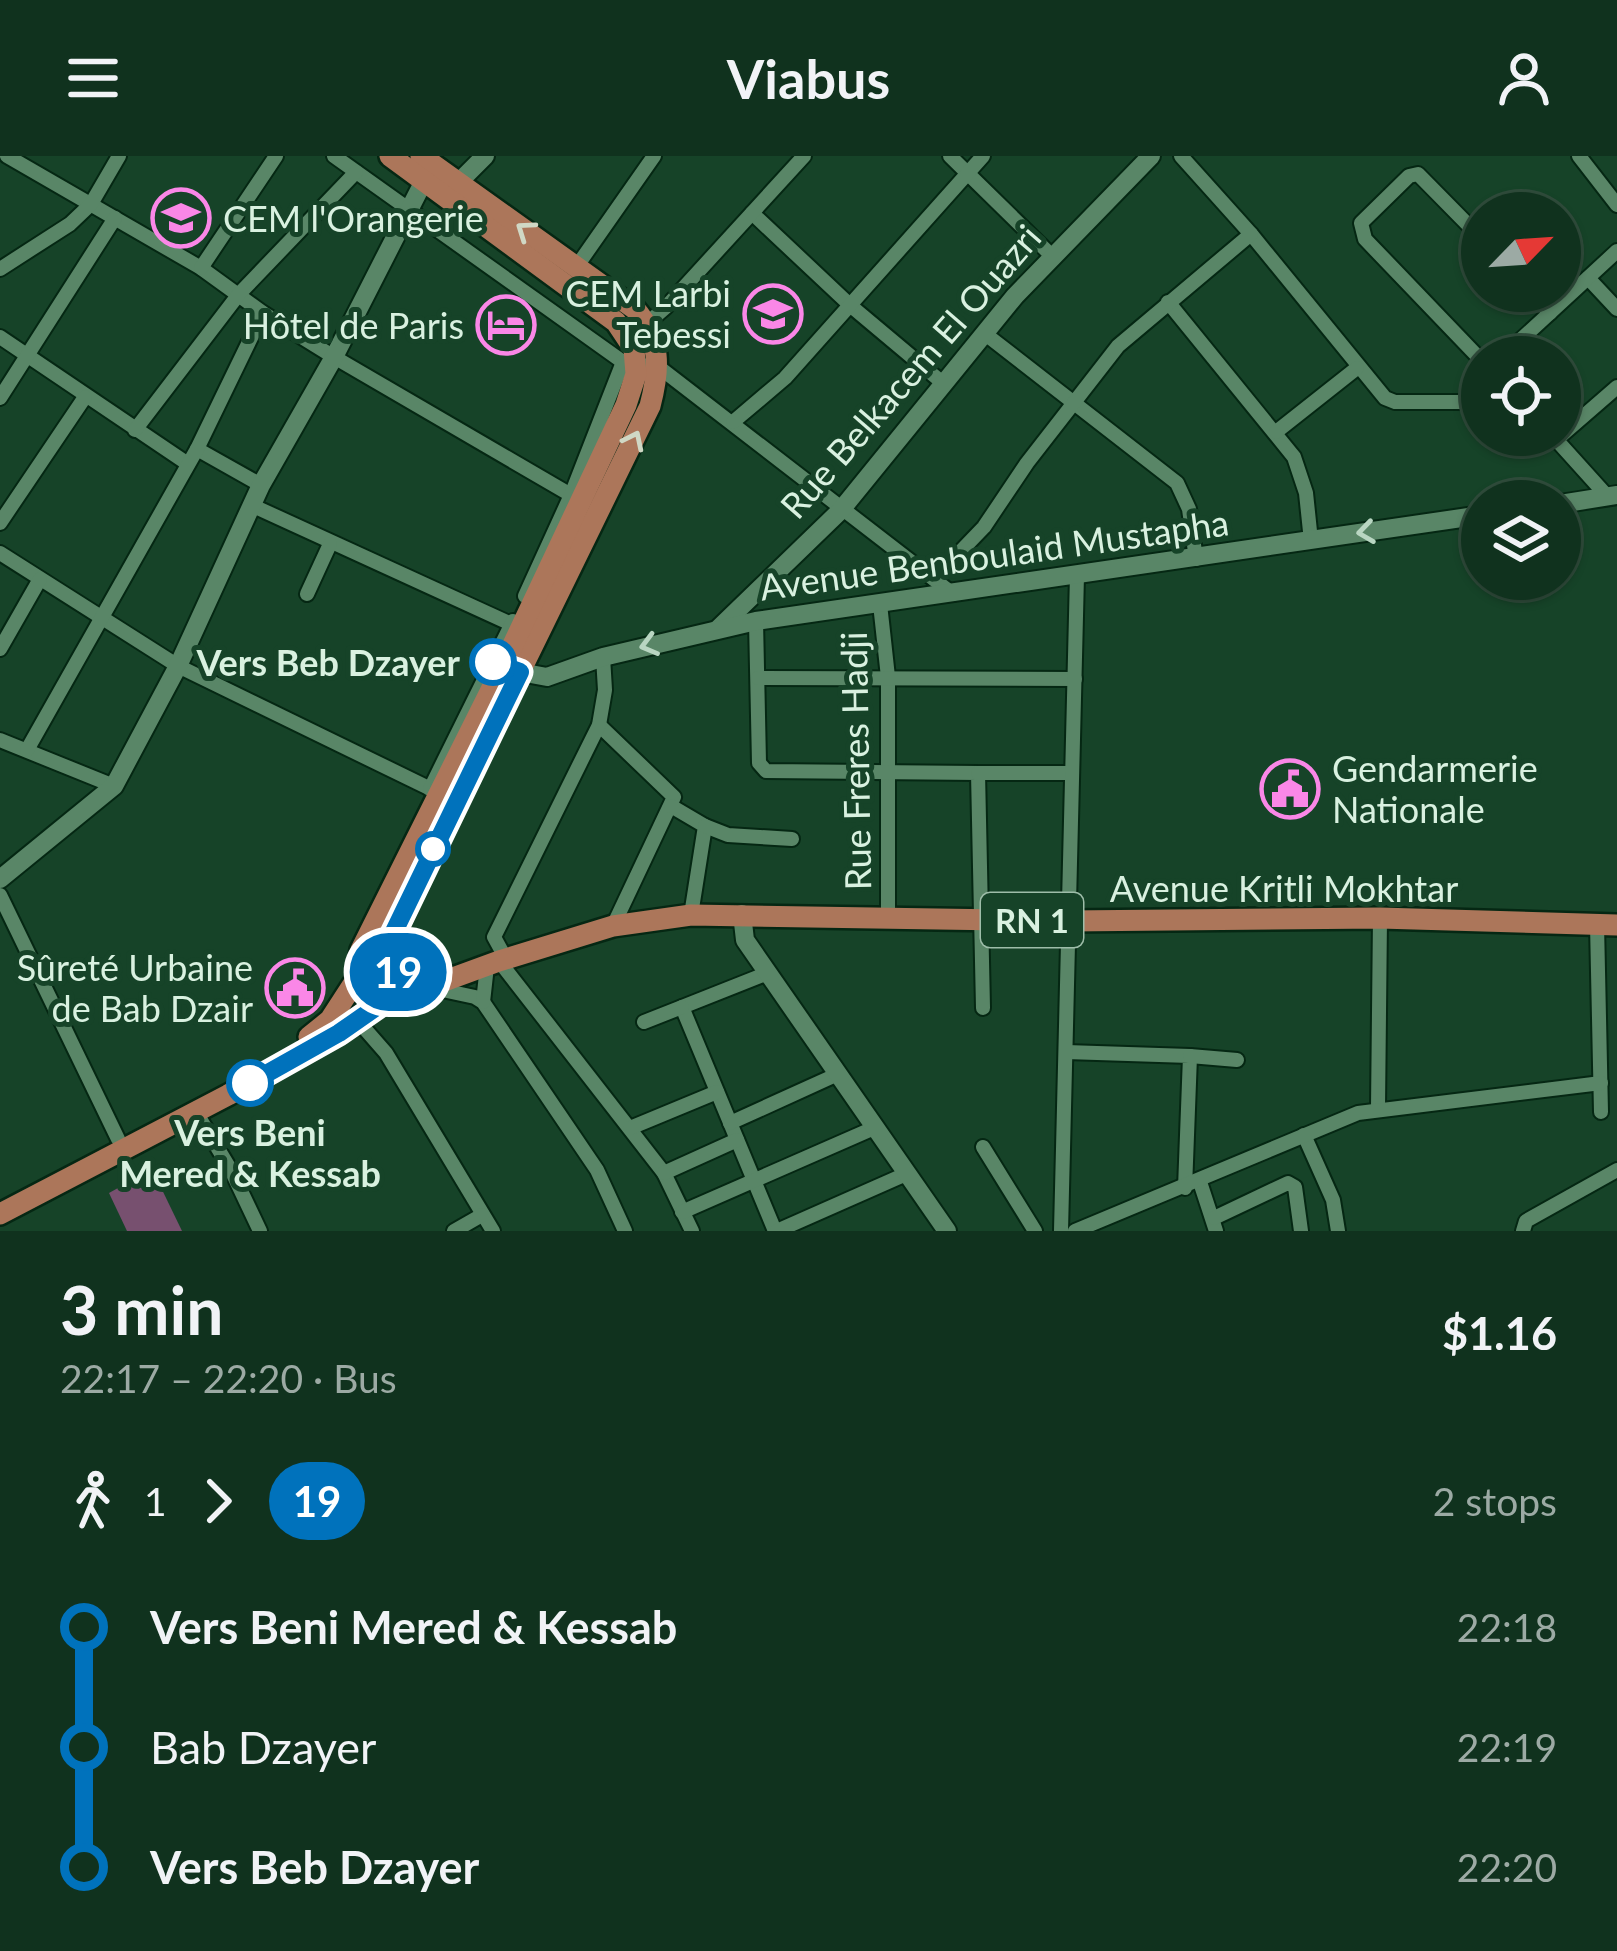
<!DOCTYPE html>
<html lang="en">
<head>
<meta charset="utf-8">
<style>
  :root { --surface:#10321e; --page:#1e3e2b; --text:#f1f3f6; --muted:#9caaa4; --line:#304d3c }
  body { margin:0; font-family:Lato,sans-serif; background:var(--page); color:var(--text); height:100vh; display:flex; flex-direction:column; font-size:45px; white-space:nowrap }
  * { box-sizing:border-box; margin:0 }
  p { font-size:39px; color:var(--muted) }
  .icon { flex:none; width:66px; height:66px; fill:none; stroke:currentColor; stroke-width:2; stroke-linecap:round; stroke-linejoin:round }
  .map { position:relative; height:1075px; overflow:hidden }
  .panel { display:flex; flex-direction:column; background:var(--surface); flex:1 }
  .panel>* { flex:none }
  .badge { padding:0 24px; border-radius:39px; font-size:42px; line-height:78px }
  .needle { width:78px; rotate:65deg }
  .controls { position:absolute; left:1461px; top:36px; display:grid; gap:24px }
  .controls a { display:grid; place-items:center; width:120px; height:120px; border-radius:50%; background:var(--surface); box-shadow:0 3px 9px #0004,0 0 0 3px var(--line); font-size:60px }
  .map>.badge { position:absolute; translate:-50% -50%; box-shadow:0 0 0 6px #fff }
  .legs { display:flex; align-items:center; gap:18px; height:132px; padding:0 60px; font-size:39px }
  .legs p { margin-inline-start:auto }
  .headline { display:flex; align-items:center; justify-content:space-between; height:204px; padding:0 60px }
  h1 { font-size:66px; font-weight:700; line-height:90px }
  ul { padding:0 60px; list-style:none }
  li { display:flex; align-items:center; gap:42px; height:120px; font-size:45px }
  li i { display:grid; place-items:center; width:18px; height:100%; margin:0 15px; background:currentColor }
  li i::after { content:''; width:30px; height:30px; margin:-15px; border:9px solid; border-radius:50%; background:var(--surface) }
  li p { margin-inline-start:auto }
  li:first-child i { background:linear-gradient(#0000 50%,currentColor 0) }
  li:last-child i { background:linear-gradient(currentColor 50%,#0000 0) }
  header { display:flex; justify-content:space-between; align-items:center; height:156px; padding:0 60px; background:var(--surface); font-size:54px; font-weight:700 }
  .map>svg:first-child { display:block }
  .green { fill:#77506f }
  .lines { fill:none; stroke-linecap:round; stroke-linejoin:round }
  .street-casing { stroke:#052713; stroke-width:18 }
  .secondary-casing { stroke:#052713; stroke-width:22 }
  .primary-casing { stroke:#052713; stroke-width:26 }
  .street { stroke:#598667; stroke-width:14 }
  .secondary { stroke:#598667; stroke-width:18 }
  .primary { stroke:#ac765a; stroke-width:21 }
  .oneway { stroke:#d0d8c5 }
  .oneway2 { stroke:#b9d6c2 }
  .line-1-casing { stroke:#fff; stroke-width:27 }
  .line-1 { stroke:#0072bc; stroke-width:18 }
  .stop-1-dot { fill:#fff; stroke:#0072bc; stroke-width:6 }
  .labels { text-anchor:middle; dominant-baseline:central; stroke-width:10; stroke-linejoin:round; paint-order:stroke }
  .shield { fill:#164328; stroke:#9ebda9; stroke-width:3 }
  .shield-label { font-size:33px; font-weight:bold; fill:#d9f1e0 }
  .poi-label { font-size:36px; fill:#d9f1e0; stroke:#164328; text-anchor:end }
  .street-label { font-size:36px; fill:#d9f1e0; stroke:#164328 }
  .stop-label { font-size:36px; font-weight:bold; fill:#d9f1e0; stroke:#164328; text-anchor:end }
</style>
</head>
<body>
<header><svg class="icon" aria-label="menu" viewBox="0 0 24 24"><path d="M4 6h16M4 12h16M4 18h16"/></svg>Viabus<svg class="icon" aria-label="person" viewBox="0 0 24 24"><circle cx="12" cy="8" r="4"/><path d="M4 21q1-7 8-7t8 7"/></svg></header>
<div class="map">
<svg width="1617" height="1075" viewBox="0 0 1617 1075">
  <rect width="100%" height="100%" fill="#164328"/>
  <polygon class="green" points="152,1013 182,1075 127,1075 109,1037"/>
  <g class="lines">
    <g class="street-casing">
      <g id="street">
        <polyline points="7,0 201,112 263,157 334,201 583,346"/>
        <polyline points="334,0 623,206 660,212 953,438"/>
        <polyline points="950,0 1051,99"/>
        <polyline points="1579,0 1617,49"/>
        <polyline points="752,57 851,150 944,228"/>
        <polyline points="1251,78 1385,242 1395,246 1482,246"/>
        <polyline points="1482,83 1418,18 1409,20 1361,67 1365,83 1482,205"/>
        <polyline points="577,110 654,0"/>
        <polyline points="201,112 276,0"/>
        <polyline points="0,113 70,68 91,48 119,0"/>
        <polyline points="1588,122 1617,153"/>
        <polyline points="1529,135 1550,157"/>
        <polyline points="1168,146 1294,301 1306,337 1311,385"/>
        <polyline points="643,171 666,151 804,0"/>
        <polyline points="984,177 1177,327 1189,353 1196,403"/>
        <polyline points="0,181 188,308"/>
        <polyline points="1502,201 1617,95"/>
        <polyline points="0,242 115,62"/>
        <polyline points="733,266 785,222 983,0"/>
        <polyline points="135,274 239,138 356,16"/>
        <polyline points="1276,276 1357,212"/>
        <polyline points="1552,279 1607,340"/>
        <polyline points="1556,284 1617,231"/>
        <polyline points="197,293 261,329"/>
        <polyline points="251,349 511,468"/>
        <polyline points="0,367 85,241"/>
        <polyline points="0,397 178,510 439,637"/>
        <polyline points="934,423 984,371 1027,307 1118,190 1251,78 1181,0"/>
        <polyline points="307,438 330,388"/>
        <polyline points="525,440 571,339 623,206"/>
        <polyline points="880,448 888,521 888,761"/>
        <polyline points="756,465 759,607 766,615 978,617 983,852"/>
        <polyline points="0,493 40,423"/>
        <polyline points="758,522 1075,523"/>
        <polyline points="599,569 674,641 613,770"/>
        <polyline points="0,584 114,630"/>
        <polyline points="27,594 197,293 263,157"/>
        <polyline points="978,617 1072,617"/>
        <polyline points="430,633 513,465"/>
        <polyline points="671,650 705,670 691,759"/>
        <polyline points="705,670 728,679 792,683"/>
        <polyline points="0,739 118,983"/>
        <polyline points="1597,768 1601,956"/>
        <polyline points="506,803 494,781 599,569 605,534 603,501"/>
        <polyline points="499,805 664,1017 692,1075"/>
        <polyline points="768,817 682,851 775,1075"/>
        <polyline points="433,832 475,841 483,846 597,1014 625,1075"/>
        <polyline points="483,846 487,810"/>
        <polyline points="358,865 386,897 493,1075"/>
        <polyline points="644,866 682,851"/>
        <polyline points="1066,896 1190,900 1185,1032"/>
        <polyline points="1190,900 1237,904"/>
        <polyline points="1378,952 1380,762"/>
        <polyline points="196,956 232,1016 260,1075"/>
        <polyline points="730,967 838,918"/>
        <polyline points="630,972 717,936"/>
        <polyline points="1304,979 1333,1044 1338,1075"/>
        <polyline points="983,991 1035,1075"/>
        <polyline points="664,1017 737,984"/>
        <polyline points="1200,1026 1216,1075"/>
        <polyline points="682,1056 874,972"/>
        <polyline points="1214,1062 1288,1027 1295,1031 1301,1075"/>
        <polyline points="454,1075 482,1059"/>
        <polyline points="777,1075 906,1018"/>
        <polyline points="1061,1075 1077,419"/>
        <polyline points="1075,1075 1358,957 1601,927"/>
        <polyline points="1523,1075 1526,1065 1617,1014"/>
      </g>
    </g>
    <g class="secondary-casing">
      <g id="secondary">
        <polyline points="452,33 485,0"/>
        <polyline points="1560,348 1617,339"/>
        <polyline points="718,473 841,354 1015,140 1151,0"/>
        <polyline points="520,516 547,521 603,501 756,465 1482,359"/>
        <polyline points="0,723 114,630 178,510 261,329 334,201 430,13"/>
        <polyline points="742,758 745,784 947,1075"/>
      </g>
    </g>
    <g class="primary-casing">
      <g id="primary">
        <path d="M390 806 388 788 398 765 650 250C660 212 661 184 635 153L421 0"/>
        <polyline points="358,812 361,794 503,510 626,249 636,218 634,193 616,166 390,0"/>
        <polyline points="387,846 499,805 613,770 691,759 1069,765 1380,762 1617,769"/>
        <polyline points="309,881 330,864 354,827"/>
        <polyline points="0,1058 228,939 339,877 379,848"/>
      </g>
    </g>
    <use href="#street" class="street"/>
    <use href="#secondary" class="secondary"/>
    <use href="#primary" class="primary"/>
  </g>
  <defs><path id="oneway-chevron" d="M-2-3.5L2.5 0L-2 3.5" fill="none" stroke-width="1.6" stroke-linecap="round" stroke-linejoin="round" transform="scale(3)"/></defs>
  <g class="oneway">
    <use href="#oneway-chevron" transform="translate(525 74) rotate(-145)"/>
    <use href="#oneway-chevron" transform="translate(634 284) rotate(-64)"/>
  </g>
  <g class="oneway2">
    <use href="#oneway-chevron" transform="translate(1366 376) rotate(172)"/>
    <use href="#oneway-chevron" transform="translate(649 489) rotate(165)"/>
  </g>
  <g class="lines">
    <g class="line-1-casing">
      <polyline id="line-1" points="250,927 339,877 398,836 400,822 390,806 388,788 520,516 493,506"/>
    </g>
    <use href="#line-1" class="line-1"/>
  </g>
  <defs>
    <g id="school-ring" transform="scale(3)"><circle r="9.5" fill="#164328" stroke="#fa87e7" stroke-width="1.5"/><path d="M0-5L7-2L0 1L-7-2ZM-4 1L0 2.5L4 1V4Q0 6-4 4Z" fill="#fa87e7"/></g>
    <g id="hotel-ring" transform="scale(3)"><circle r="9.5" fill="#164328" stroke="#fa87e7" stroke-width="1.5"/><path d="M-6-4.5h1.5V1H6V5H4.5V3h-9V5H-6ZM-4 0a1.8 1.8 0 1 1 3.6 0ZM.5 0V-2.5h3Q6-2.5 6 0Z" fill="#fa87e7"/></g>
    <g id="civic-ring" transform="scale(3)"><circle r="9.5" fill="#164328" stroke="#fa87e7" stroke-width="1.5"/><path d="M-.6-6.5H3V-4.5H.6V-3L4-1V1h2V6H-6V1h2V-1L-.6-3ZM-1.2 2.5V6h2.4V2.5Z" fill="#fa87e7"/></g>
  </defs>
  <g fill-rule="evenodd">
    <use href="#school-ring" x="181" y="62"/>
    <use href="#school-ring" x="773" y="158"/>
    <use href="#hotel-ring" x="506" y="169"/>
    <use href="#civic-ring" x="1290" y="633"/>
    <use href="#civic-ring" x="295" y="832"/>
  </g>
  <g class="stop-1-dot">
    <circle cx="493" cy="506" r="21"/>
    <circle cx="433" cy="693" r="15"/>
    <circle cx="250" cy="927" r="21"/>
  </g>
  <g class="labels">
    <rect class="shield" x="981" y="737" width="102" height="54" rx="9"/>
    <g class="shield-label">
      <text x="1032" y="764">RN 1</text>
    </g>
    <g class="poi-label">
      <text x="223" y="62" text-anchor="start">CEM l'Orangerie</text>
      <text x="731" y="137">CEM Larbi<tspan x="731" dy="41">Tebessi</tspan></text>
      <text x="464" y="169">Hôtel de Paris</text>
      <text x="1332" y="612" text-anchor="start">Gendarmerie<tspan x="1332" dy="41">Nationale</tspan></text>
      <text x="253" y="811">Sûreté Urbaine<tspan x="253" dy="41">de Bab Dzair</tspan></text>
    </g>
    <g class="street-label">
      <text transform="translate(910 215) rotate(-49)">Rue Belkacem El Ouazri</text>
      <text transform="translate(994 398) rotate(-8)">Avenue Benboulaid Mustapha</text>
      <text transform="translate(855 605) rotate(-91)">Rue Freres Hadji</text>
      <text x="1284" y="732">Avenue Kritli Mokhtar</text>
    </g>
    <g class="stop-label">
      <text x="460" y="506">Vers Beb Dzayer</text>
      <text x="250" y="976" text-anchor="middle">Vers Beni<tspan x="250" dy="41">Mered &amp; Kessab</tspan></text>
    </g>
  </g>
</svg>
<div class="controls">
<a><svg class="needle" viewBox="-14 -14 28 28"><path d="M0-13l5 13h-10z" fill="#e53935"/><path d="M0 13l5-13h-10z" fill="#9caaa4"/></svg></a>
<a><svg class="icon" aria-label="locate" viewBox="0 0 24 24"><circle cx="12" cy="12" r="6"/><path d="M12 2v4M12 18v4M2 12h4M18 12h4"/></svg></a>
<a><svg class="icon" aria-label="layers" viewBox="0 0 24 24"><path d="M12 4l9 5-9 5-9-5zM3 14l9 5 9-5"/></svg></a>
</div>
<b class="badge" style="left:398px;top:816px;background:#0072bc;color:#fff">19</b>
</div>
<section class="panel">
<div class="headline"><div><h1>3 min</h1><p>22:17 – 22:20 · Bus</p></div><b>$1.16</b></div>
<div class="legs"><svg class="icon" aria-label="walk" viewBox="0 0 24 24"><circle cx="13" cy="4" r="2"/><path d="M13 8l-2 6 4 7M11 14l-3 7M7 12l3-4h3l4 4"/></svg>1<svg class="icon" aria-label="forward" viewBox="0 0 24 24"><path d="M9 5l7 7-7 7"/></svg><b class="badge" style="background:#0072bc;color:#fff">19</b><p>2 stops</p></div>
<ul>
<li><i style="color:#0072bc"></i><b>Vers Beni Mered &amp; Kessab</b><p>22:18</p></li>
<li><i style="color:#0072bc"></i><span>Bab Dzayer</span><p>22:19</p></li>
<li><i style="color:#0072bc"></i><b>Vers Beb Dzayer</b><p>22:20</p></li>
</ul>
</section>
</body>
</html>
